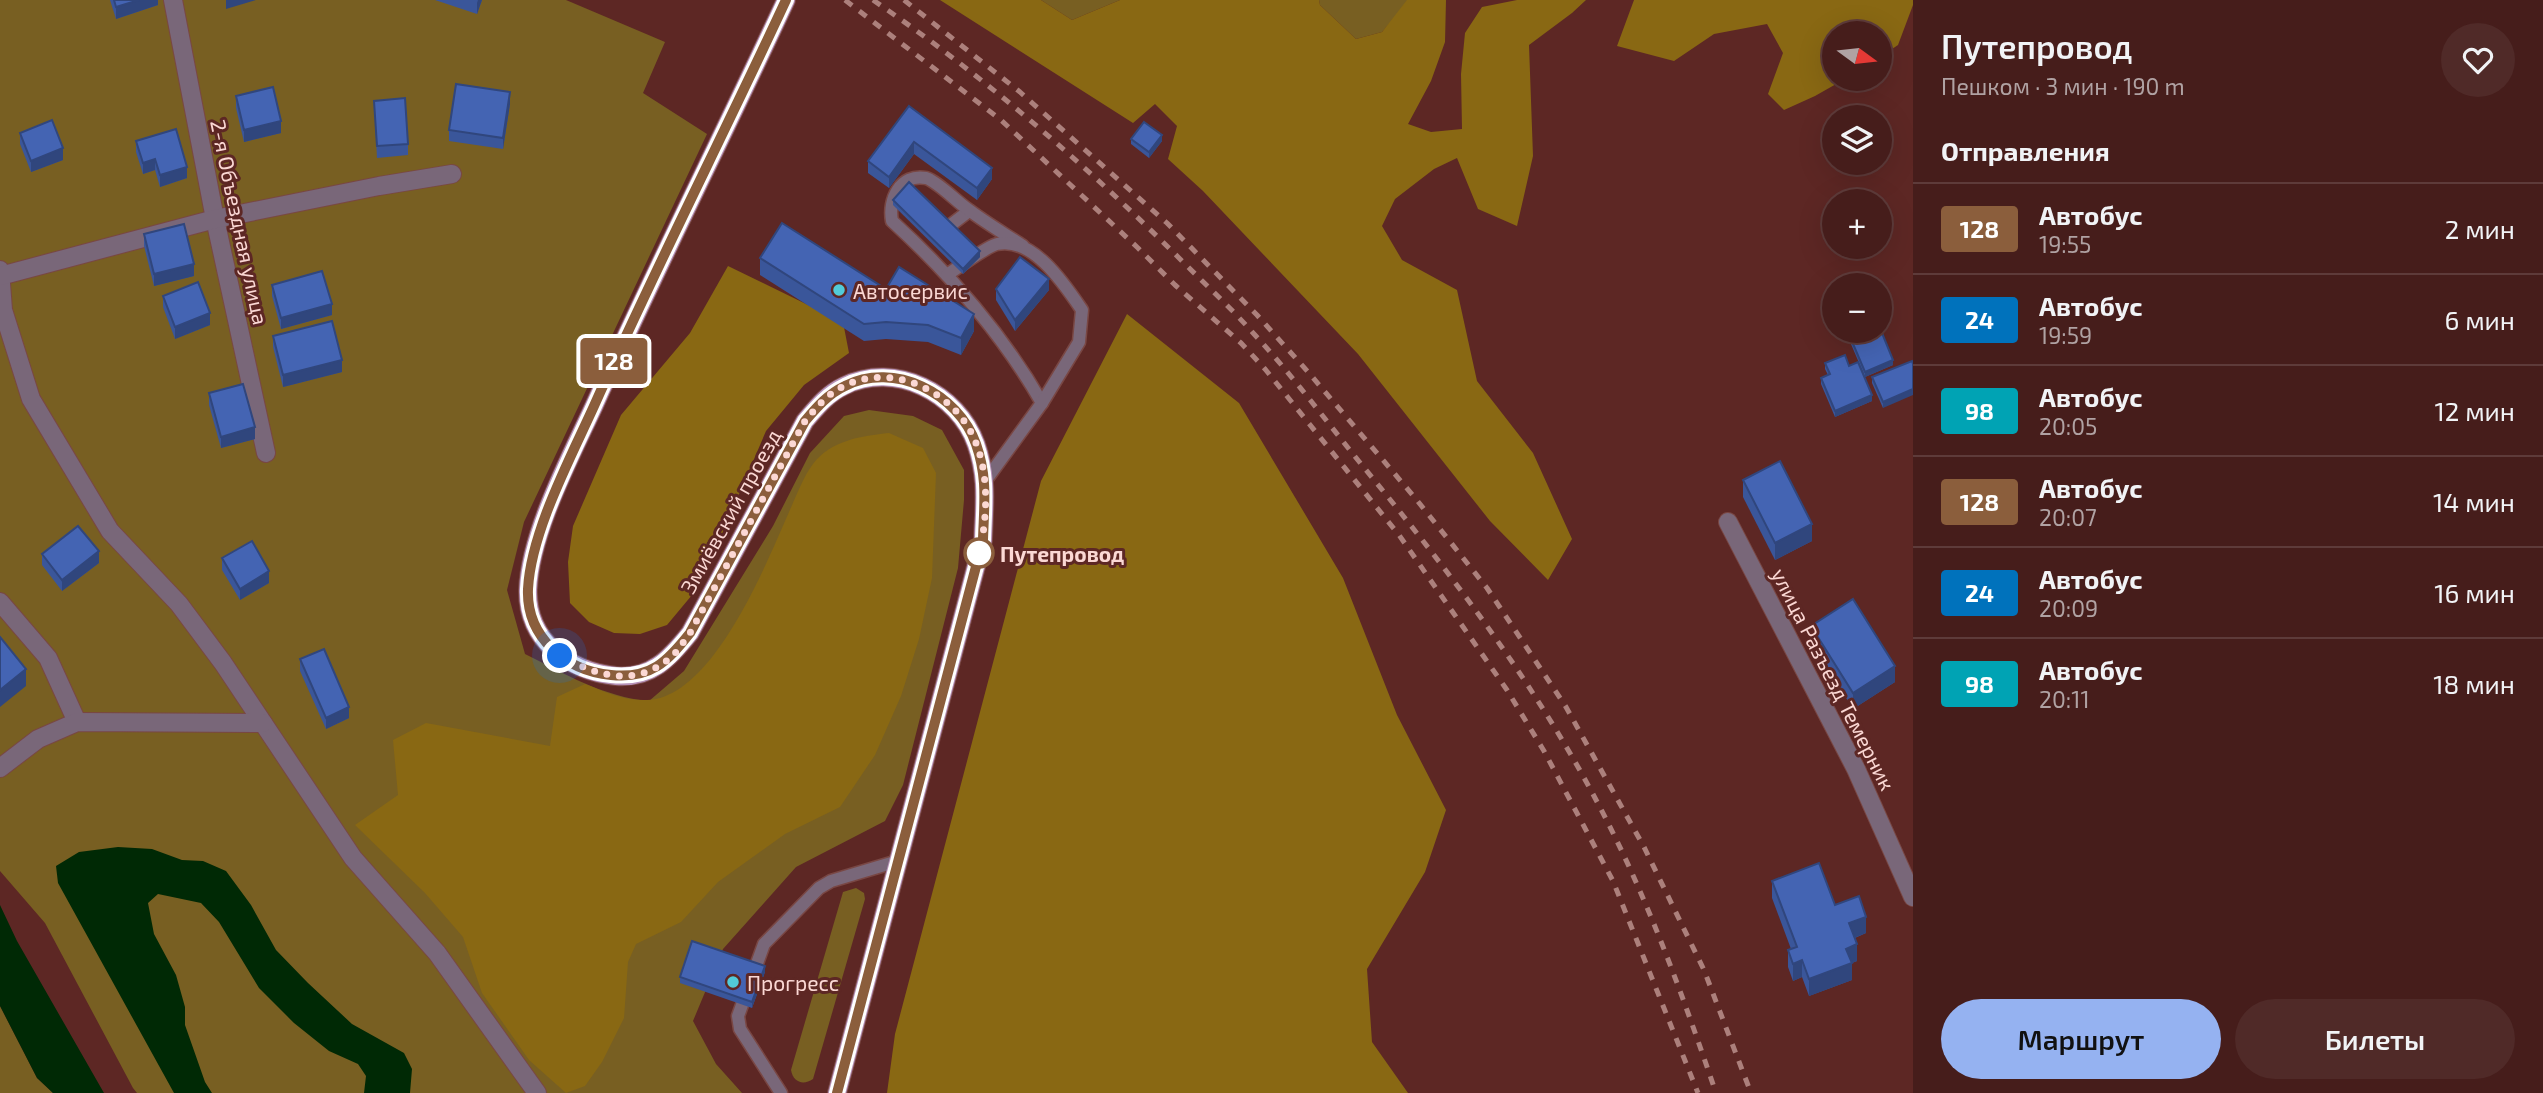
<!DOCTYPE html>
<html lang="ru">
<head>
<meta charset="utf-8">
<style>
  :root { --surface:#461d1b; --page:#502a28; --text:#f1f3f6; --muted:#b0a2a3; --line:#5e3b3a; --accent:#95b2f1 }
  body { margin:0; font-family:"Exo 2",sans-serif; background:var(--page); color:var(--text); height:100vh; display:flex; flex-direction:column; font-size:26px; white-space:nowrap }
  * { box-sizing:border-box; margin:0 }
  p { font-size:23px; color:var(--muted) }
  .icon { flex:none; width:38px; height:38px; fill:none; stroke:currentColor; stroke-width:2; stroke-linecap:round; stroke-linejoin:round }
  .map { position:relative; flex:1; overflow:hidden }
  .sheet { display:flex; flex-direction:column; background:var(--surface); width:630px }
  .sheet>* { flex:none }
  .badge { padding:0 14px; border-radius:5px; font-size:24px; line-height:46px }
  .needle { width:46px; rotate:105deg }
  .buttons { position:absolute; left:1822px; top:21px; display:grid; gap:14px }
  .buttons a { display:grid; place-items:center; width:70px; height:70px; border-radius:50%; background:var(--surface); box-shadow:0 7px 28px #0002,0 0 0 2px var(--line); font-size:35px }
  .you { position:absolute; width:35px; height:35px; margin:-18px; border:5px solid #fff; border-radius:50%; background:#1a73e8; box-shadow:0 0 0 10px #1a73e833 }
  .map>.badge { position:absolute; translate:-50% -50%; box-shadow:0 0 0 4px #fff }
  h2 { padding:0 28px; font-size:26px; line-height:63px }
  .round { display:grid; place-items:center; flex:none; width:74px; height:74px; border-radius:37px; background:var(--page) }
  .head { display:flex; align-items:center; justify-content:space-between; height:119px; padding:0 28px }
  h1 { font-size:33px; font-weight:600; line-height:52px }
  .primary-button { display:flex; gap:14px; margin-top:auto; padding:14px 28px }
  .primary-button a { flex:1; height:80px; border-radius:42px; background:var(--accent); color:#111; font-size:28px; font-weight:600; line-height:80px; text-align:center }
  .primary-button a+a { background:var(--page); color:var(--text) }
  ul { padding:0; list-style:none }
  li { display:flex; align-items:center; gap:21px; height:91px; padding:0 28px; border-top:2px solid var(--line) }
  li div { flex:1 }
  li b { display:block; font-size:26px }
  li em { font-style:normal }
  li .badge { min-width:77px; font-weight:700; text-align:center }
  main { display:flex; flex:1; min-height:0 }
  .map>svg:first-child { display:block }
  .green { fill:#785f22 }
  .forest { fill:#896813 }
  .water { fill:#002905 }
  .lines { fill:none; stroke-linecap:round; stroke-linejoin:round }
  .service-casing { stroke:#794744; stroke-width:15 }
  .minor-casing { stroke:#794744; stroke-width:20 }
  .primary-casing { stroke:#794744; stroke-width:20 }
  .service { stroke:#796779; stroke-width:12 }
  .minor { stroke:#796779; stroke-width:18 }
  .primary { stroke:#b691b7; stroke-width:18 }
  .rail { stroke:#ac807c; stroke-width:5; stroke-dasharray:9 9; stroke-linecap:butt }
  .wall { fill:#3a569a }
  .shaded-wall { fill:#30467d }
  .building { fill:#4464b3; stroke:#30467d; stroke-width:2 }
  .line-casing { stroke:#fff; stroke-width:16 }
  .line { stroke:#8b5e3c; stroke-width:10 }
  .walk { stroke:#fbd8d4; stroke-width:7; stroke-dasharray:0 12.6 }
  .poi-dot { fill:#52cbd8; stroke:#5d2724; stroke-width:2.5 }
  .stop-dot { fill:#fff; stroke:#8b5e3c; stroke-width:3.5 }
  .labels { text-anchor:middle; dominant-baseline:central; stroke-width:6; stroke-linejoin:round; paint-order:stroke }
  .street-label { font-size:21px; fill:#fbd8d4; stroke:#5d2724 }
  .poi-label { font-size:21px; fill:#fbd8d4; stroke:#5d2724; text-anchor:start }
  .stop-label { font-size:21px; font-weight:bold; fill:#fbd8d4; stroke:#5d2724; text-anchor:start }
</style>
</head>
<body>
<main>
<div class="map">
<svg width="1913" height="1093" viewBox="0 0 1913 1093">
  <rect width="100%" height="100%" fill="#5d2724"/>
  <g class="green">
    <path d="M0 0H566L665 42 643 93 707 134 524 522 507 590 525 654C565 674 604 697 649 701L684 671 773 526 810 453 844 416 869 410 913 416 942 430 964 470V500L958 568 903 785 885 821 796 867 723 949 693 1021 716 1064 742 1093H137L133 1088 45 923 0 871Z"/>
    <polygon points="1041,0 1120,0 1072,20"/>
    <polygon points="1319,0 1407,0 1408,2 1382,32 1356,39 1320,5"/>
    <path d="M856 888 864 893 865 899 813 1079C803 1086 793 1082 791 1070L843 892Z"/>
    <polygon points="0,1006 37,1078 53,1093 0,1093"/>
  </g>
  <g class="forest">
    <polygon points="940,0 1041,0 1072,20 1120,0 1319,0 1320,5 1356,39 1382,32 1407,0 1446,0 1445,42 1431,81 1408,124 1431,132 1462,129 1461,74 1465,33 1482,7 1517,0 1586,0 1572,13 1529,45 1533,156 1517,226 1478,209 1457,158 1434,169 1395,199 1382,226 1402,260 1457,290 1477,381 1533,453 1572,539 1548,580 1490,521 1358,354 1203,191 1168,159 1177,126 1155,104 1133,123"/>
    <polygon points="1634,0 1913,0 1913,5 1898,45 1880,57 1880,33 1834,33 1834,79 1845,79 1815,96 1784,110 1768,94 1783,53 1767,24 1714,34 1674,61 1617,46"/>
    <polygon points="728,266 843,322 849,353 804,385 766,431 722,534 692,595 667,625 640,634 614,633 589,622 570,603 568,562 573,526 621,415 690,333"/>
    <polygon points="1127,314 1239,403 1343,578 1397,715 1446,810 1425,872 1367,969 1372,1042 1408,1093 887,1093 895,1034 1041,481"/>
    <path d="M889 433 923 448 936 473 932 578 919 639 901 696 875 755 840 807 785 834 718 882 681 922 636 944 628 962 624 1018 602 1062 585 1086 566 1093 529 1060 482 993 463 937 425 893 355 825 398 795 393 740 426 723 550 746 557 697 585 684C605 692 625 701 647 700 713 698 766 564 789 512 796 497 803 477 813 464 831 440 862 436 889 433Z"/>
  </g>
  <g class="water">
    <polygon points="118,847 152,849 182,860 203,861 226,871 251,905 276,950 308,983 352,1024 404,1053 412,1069 410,1093 364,1093 366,1076 358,1064 329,1051 294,1023 259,988 219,922 201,903 158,894 148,903 154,934 176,975 185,1007 185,1025 205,1082 212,1093 174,1093 58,883 56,866 79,852"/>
    <polygon points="0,905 17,941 104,1093 53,1093 37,1078 0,1006"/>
  </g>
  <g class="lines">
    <g class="service-casing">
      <g id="service">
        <polyline points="939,234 969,211"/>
        <path d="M1023 246C1005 234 986 223 969 210 958 203 937 181 926 178 900 173 888 200 892 221 950 274 1003 335 1042 403"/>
        <path d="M947 275C957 268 988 246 997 244 1033 236 1065 285 1082 310L1079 342 1042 403 986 480"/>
        <polyline points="781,1093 740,1029 738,1016 764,944 819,888 831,881 898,861"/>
      </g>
    </g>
    <g class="minor-casing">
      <g id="minor">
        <polyline points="173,0 215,219 266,453"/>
        <polyline points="0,270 3,310 31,399 110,531 179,604 223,663 353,858 437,953 537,1093"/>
        <polyline points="0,276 215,219 379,186 452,174"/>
        <polyline points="1728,522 1856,769 1913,897"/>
        <polyline points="0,602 48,658 77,722"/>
        <polyline points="0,768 38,739 77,722 263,723"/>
      </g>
    </g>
    <g class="primary-casing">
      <path id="primary" d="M786 0C723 136 655 270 594 406 570 458 530 533 528 590 527 641 569 671 616 676 651 679 670 658 690 633L805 421C817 407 827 394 844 386 895 361 958 393 976 444 988 478 984 505 983 540L837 1093"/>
    </g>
    <use href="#service" class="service"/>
    <use href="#minor" class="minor"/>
    <use href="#primary" class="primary"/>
    <g class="rail">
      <polyline points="845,0 1001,120 1138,248 1175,285 1241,343 1265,369 1399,535 1507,690 1544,751 1613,881 1698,1093"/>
      <path d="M873 0C984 76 1085 164 1180 259 1205 284 1231 308 1254 334 1294 377 1329 425 1366 470 1457 581 1545 697 1609 825 1652 910 1685 1002 1716 1093"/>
      <polyline points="904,0 1020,92 1167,223 1257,315 1309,373 1416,499 1487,588 1566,707 1644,847 1704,970 1751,1093"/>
    </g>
  </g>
  <g class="wall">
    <polygon points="110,0 158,0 158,5 116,19"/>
    <polygon points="435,0 482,0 477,14"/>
    <polygon points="236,96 281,133 244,142 236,108"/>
    <polygon points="374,101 408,144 408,155 377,158"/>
    <polygon points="510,104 503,149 449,141 449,130"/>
    <polygon points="909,106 992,179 977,200 914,154 889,188 868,173 868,161"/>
    <polygon points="20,133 63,160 31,172 20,144"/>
    <polygon points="1131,139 1162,141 1149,158 1131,144"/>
    <polygon points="136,141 187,178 160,187 155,170 143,174 136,152"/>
    <polygon points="893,200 980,257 963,274 893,205"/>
    <polygon points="144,234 194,276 154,286 144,246"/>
    <polygon points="760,258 886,289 974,331 961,355 928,342 886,339 864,341 760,275"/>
    <polygon points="272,285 332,315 281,329 272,296"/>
    <polygon points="996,289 1049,290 1015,331 996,300"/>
    <polygon points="163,296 210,325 175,339 163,307"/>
    <polygon points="1847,331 1880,331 1893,365 1865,377 1848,337 1848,332"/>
    <polygon points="273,336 342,372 283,387 273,347"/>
    <polygon points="1825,363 1849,366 1872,401 1835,417 1821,384 1821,378 1828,375 1825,369"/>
    <polygon points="1913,364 1883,408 1872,383 1872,377"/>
    <polygon points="209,393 255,439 221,448 209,405"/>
    <polygon points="1743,480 1812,541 1775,560 1743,497"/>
    <polygon points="42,554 99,563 62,591 42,565"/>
    <polygon points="222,558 269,583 240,600 222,570"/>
    <polygon points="1811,626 1895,682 1853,709 1811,642"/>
    <polygon points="300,659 349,718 326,729 300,671"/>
    <polygon points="1772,881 1835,905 1866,933 1855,938 1857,961 1852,963 1852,980 1809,996 1802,977 1793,981 1788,967 1788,950 1791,949 1772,898"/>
    <polygon points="765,972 752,1008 680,983 680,977"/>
  </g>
  <g class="shaded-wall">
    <polygon points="139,0 158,0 158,5 116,19 116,7"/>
    <polygon points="226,0 256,0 226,9"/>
    <polygon points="478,0 482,0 477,14 477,3"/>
    <polygon points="510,92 510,104 503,149 503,138"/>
    <polygon points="281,121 281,133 244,142 244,130"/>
    <polygon points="1162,135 1162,141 1149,158 1149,152"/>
    <polygon points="914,142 914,154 889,188 889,177"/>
    <polygon points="63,148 63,160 31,172 31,161"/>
    <polygon points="155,159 155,170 143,174 143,163"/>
    <polygon points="187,167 187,178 160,187 160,175"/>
    <polygon points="992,168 992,179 977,200 977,188"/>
    <polygon points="980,251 980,257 963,274 963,269"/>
    <polygon points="194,264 194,276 154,286 154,274"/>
    <polygon points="1049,279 1049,290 1015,331 1015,320"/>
    <polygon points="332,304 332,315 281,329 281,318"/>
    <polygon points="210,313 210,325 175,339 175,327"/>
    <polygon points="974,314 974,331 961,355 961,338"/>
    <polygon points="342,360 342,372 283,387 283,375"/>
    <polygon points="1893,360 1893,365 1865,377 1865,372"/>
    <polygon points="1913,389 1913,395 1883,408 1883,402"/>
    <polygon points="1872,395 1872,401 1835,417 1835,411"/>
    <polygon points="255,427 255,439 221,448 221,437"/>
    <polygon points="1812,524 1812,541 1775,560 1775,543"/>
    <polygon points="99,551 99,563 62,591 62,580"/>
    <polygon points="269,571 269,583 240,600 240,589"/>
    <polygon points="1895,666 1895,682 1853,709 1853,693"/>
    <polygon points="26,669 26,686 0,707 0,690"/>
    <polygon points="349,707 349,718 326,729 326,718"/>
    <polygon points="1866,917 1866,933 1849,940 1849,923"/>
    <polygon points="1857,944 1857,961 1852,963 1852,980 1809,996 1809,979 1846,949"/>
    <polygon points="1802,960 1802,977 1793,981 1793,964"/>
    <polygon points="765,966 765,972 752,1008 752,1002"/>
  </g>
  <g class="building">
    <polygon points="114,0 139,0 116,7"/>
    <polygon points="456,84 510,92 503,138 449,130"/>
    <polygon points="273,87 281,121 244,130 236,96"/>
    <polygon points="405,98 408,144 377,146 374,101"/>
    <polygon points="909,106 992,168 977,188 914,142 889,177 868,161"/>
    <polygon points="52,120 63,148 31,161 20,133"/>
    <polygon points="1144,122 1162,135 1149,152 1131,139"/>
    <polygon points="176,129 187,167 160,175 155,159 143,163 136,141"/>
    <polygon points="909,182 980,251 963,269 893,200"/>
    <polygon points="782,223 886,289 899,267 974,314 961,338 928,325 886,322 864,324 760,258"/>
    <polygon points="184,224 194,264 154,274 144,234"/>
    <polygon points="1020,257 1049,279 1015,320 996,289"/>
    <polygon points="322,271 332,304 281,318 272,285"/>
    <polygon points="1859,275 1863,285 1836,285"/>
    <polygon points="198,282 210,313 175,327 163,296"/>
    <polygon points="1834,286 1834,295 1831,287"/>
    <polygon points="332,321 342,360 283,375 273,336"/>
    <polygon points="1880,328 1893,360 1865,372 1848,332 1880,331"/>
    <polygon points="1845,355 1849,366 1858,362 1872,395 1835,411 1821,378 1830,374 1825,363"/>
    <polygon points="1912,361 1913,364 1913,389 1883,402 1872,377"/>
    <polygon points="243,384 255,427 221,437 209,393"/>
    <polygon points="1780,461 1812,524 1775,543 1743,480"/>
    <polygon points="78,526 99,551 62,580 42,554"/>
    <polygon points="252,541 269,571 240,589 222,558"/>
    <polygon points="1853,599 1895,666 1853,693 1811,626"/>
    <polygon points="0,637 26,669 0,690"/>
    <polygon points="324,649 349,707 326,718 300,659"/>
    <polygon points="1819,863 1835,905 1859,896 1866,917 1849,923 1857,944 1846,949 1852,963 1809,979 1802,960 1793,964 1788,950 1797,947 1772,881"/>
    <polygon points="692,941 765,966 752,1002 680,977"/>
  </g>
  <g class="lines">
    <g class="line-casing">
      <path id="line" d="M786 0C723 136 655 269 594 406 570 459 531 532 528 589 526 637 566 671 611 675 651 679 667 662 690 633L805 421C817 407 828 394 845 386 894 361 958 393 976 444 988 478 984 505 983 540L837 1093"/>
    </g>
    <use href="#line" class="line"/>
    <path class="walk" d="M560 656C596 675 633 688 669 659 677 653 683 642 690 633L805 421C817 407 827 394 844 386 894 361 957 393 976 443 990 479 987 522 978 559L979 553"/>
  </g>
  <g class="poi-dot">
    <circle cx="839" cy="290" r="7"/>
    <circle cx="733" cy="982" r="7"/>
  </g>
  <circle class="stop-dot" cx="979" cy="553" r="14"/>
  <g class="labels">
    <g class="street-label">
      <text transform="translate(240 222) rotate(78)">2-я Объездная улица</text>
      <text transform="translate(730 511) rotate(-61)">Змиёвский проезд</text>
      <text transform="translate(1834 679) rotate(63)">улица Разъезд Темерник</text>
    </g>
    <g class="poi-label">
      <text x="853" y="290">Автосервис</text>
      <text x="747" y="982">Прогресс</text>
    </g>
    <g class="stop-label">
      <text x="1000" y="553">Путепровод</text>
    </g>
  </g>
</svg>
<div class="buttons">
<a><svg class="needle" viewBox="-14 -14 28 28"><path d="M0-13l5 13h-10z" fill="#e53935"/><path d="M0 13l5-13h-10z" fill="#b0a2a3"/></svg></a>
<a><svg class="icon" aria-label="layers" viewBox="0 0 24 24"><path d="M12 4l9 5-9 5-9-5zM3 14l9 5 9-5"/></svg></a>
<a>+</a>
<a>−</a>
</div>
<div class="you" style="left:560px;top:656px"></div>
<b class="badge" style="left:614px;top:361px;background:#8b5e3c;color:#fff">128</b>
</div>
<section class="sheet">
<div class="head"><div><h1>Путепровод</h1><p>Пешком · 3 мин · 190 m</p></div><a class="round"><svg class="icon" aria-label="heart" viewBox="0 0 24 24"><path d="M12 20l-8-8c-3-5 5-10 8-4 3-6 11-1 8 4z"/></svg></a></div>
<h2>Отправления</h2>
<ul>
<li><span class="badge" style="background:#8b5e3c;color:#fff">128</span><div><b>Автобус</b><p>19:55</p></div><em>2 мин</em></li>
<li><span class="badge" style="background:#0072bc;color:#fff">24</span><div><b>Автобус</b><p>19:59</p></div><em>6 мин</em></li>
<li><span class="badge" style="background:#00a3b4;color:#fff">98</span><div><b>Автобус</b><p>20:05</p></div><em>12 мин</em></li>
<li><span class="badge" style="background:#8b5e3c;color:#fff">128</span><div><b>Автобус</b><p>20:07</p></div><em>14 мин</em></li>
<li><span class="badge" style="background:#0072bc;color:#fff">24</span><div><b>Автобус</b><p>20:09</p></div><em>16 мин</em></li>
<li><span class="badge" style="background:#00a3b4;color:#fff">98</span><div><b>Автобус</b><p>20:11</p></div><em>18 мин</em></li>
</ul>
<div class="primary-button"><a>Маршрут</a><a>Билеты</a></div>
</section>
</main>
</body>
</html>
